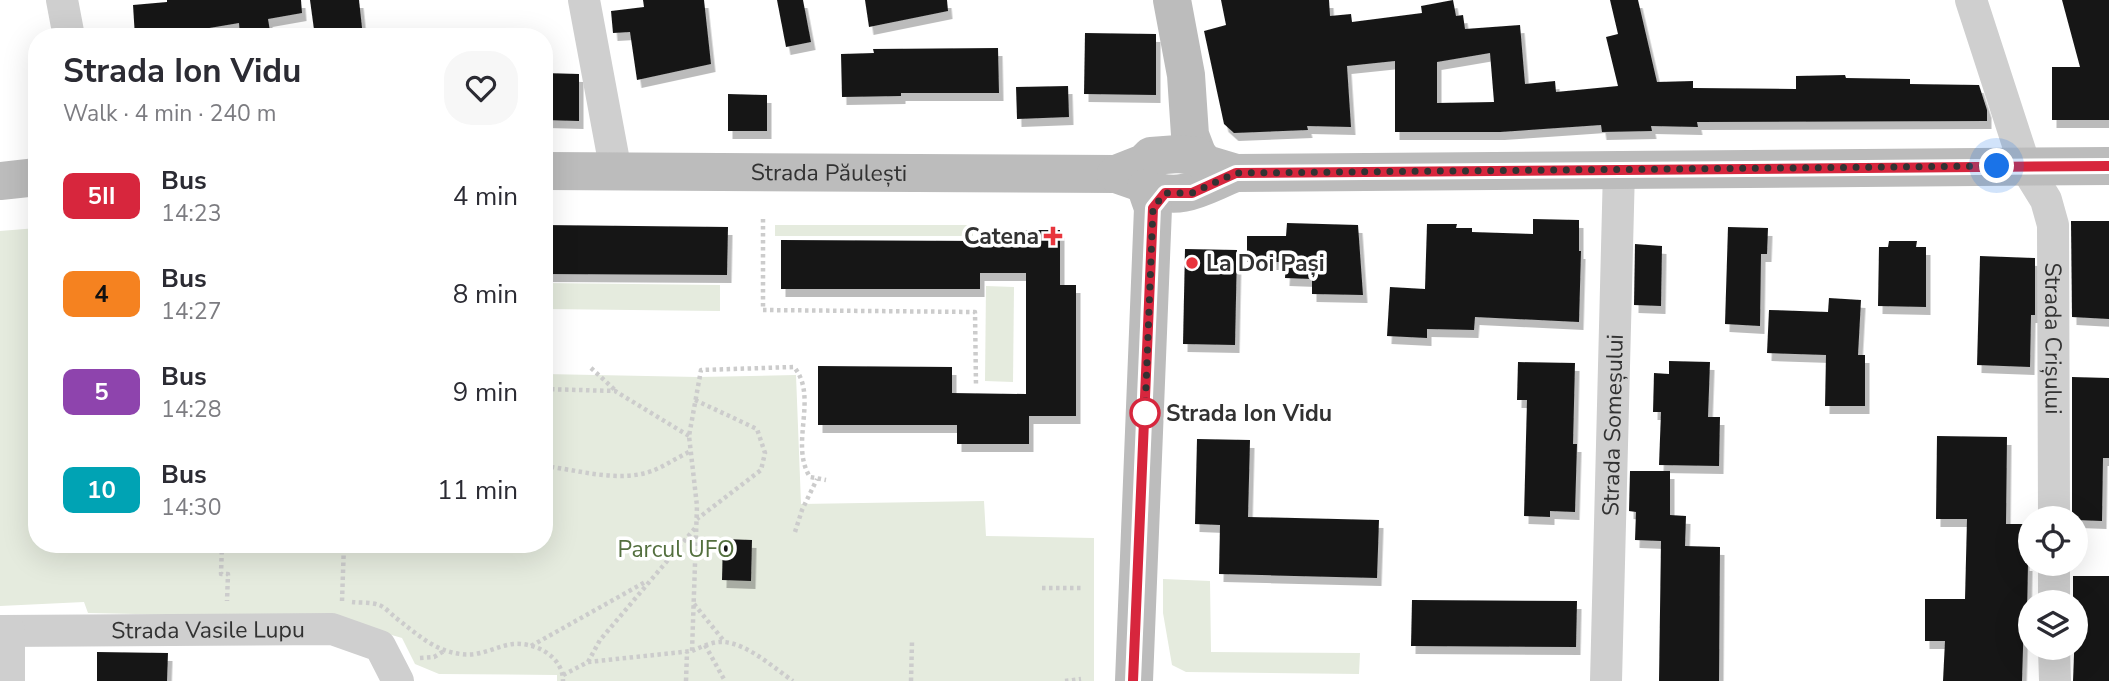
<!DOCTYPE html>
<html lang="en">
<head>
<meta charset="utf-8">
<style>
  :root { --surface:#fff; --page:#f7f7f7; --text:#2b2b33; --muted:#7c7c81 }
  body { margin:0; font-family:"Nunito Sans",sans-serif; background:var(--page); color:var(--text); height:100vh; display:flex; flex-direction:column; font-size:26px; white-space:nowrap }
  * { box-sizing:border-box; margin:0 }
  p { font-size:23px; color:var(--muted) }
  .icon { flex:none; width:38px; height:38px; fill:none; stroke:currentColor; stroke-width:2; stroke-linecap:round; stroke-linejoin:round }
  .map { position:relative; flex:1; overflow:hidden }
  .sheet { position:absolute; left:28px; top:28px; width:525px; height:525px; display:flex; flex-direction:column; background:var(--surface); border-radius:28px; box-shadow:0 7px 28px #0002 }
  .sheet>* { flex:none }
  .badge { padding:0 14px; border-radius:10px; font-size:24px; line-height:46px }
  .fabs { position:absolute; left:2018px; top:506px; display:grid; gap:14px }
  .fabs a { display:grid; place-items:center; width:70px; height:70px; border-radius:50%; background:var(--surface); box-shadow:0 7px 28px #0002; font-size:35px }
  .you { position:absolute; width:35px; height:35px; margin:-18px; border:5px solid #fff; border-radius:50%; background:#1a73e8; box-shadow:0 0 0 10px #1a73e833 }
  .map>.badge { position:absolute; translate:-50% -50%; box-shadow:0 0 0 4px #fff }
  .round { display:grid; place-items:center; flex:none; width:74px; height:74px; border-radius:28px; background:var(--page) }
  .head { display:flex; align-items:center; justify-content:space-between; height:119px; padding:0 35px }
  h1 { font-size:33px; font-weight:700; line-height:52px }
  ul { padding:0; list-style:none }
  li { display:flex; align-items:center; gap:21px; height:98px; padding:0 35px }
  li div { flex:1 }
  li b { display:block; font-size:26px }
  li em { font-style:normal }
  li .badge { min-width:77px; font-weight:700; text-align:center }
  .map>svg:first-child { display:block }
  .green { fill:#e5ebde }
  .building { fill:#191919; fill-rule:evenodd; filter:url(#shadow) }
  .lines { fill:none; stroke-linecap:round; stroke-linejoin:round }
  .path { stroke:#ccc; stroke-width:4.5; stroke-dasharray:3.5 3.5; stroke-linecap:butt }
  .street { stroke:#cfcfcf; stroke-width:32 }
  .secondary { stroke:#bcbcbc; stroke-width:38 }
  .line-casing { stroke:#fff; stroke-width:16 }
  .line { stroke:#d7263d; stroke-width:10 }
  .walk { stroke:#323232; stroke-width:7; stroke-dasharray:0 12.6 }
  .poi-dot { fill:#e8353d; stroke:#fff; stroke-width:2.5 }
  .stop-dot { fill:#fff; stroke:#d7263d; stroke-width:3.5 }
  .labels { text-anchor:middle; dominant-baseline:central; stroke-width:7; stroke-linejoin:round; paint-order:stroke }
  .street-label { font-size:23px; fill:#323232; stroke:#fff }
  .poi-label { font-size:23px; font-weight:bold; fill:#323232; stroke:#fff; text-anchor:end }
  .stop-label { font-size:23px; font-weight:bold; fill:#323232; stroke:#fff; text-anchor:start }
  .park-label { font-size:23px; fill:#536f3e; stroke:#fff }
</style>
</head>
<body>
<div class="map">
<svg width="2109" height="681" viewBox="0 0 2109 681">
  <defs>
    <filter id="shadow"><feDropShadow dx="4.5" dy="8" stdDeviation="0" flood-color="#0004"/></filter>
  </defs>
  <rect width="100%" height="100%" fill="#fff"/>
  <g class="green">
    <rect x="775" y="225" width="198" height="11"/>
    <polygon points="37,228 37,264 28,266 33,351 37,351 37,544 544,544 544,374 698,377 796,375 801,504 984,501 986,536 1094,538 1094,681 557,681 557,675 439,674 415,664 402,638 333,618 88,613 84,602 0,606 0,231"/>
    <polygon points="544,283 720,285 720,311 544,309"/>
    <polygon points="986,286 1014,287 1013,382 985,381"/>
    <polygon points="1163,579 1210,581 1211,652 1360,653 1359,674 1186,672 1172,665 1163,613"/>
  </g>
  <g class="building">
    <polygon points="167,0 301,0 302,13 268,19 271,37 240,37 239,23 156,37 135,37 133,5 167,2"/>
    <polygon points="310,0 359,0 363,37 315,37"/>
    <polygon points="643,0 704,0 711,64 637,80 630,32 613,33 611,11 644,7"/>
    <polygon points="777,0 803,0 811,42 786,47"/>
    <polygon points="865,0 947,0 948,11 869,27"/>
    <path d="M1221 0H1329L1330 16 1351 14 1352 22 1422 13 1421 6 1453 0 1456 16 1463 15 1465 29 1520 25 1525 84 1555 81 1556 92 1618 86 1606 37 1618 34 1610 0H1638L1657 82 1693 81V88L1796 89V76L1845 75 1846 78 1910 79V84L1979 85 1987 110V121L1697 122 1698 127 1651 126 1652 131 1602 132 1601 125 1500 132H1395V61L1347 66 1351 127 1307 126 1308 130 1234 133 1224 124 1204 31 1226 25ZM1490 53 1494 102 1437 103V62Z"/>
    <polygon points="2062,0 2109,0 2109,120 2052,120 2052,67 2080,67"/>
    <polygon points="1085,33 1156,34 1156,95 1084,94"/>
    <polygon points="998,48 999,93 901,93 901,96 842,97 841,54 874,53 873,49"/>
    <polygon points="544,73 579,74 579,121 544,120"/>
    <polygon points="1068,86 1069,117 1017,119 1016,87"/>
    <polygon points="728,94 767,95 767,131 728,131"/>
    <polygon points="1533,219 1579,220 1579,251 1581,251 1579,322 1475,317 1474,330 1427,329 1427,338 1387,336 1390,287 1425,289 1427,224 1457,224 1456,228 1472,228 1472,232 1533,234"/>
    <polygon points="2071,221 2109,221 2109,319 2072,317"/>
    <polygon points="1287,223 1358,225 1363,295 1312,294 1312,279 1285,278 1286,262 1247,262 1247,236 1286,236"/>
    <polygon points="544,225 728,227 727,275 544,274"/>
    <polygon points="1728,227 1768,228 1767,254 1761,254 1760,326 1725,324"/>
    <polygon points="984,230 1060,230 1060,285 1076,285 1076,416 1029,416 1029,444 957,444 957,425 818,425 818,366 952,367 952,393 1026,394 1026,273 980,273 980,289 781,289 781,240 984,241"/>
    <polygon points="1889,241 1917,241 1916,247 1926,247 1926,307 1878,306 1879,247 1888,247"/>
    <polygon points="1635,244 1662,246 1661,306 1634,305"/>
    <polygon points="1185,249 1237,250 1235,345 1183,344"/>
    <polygon points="1980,256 2035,258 2035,315 2031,315 2030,367 1977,365"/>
    <polygon points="1829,298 1861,300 1858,355 1865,355 1865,406 1825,406 1826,355 1767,353 1769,310 1828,312"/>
    <polygon points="1669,361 1710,362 1708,417 1720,417 1719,466 1659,465 1661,412 1653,412 1654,373 1669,374"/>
    <polygon points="1518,362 1575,363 1573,444 1577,444 1575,512 1550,511 1550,517 1524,516 1527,400 1517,400"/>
    <polygon points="2072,377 2109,378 2109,458 2103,458 2102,521 2076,520 2076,518 2072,518"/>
    <polygon points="1937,436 2007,437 2006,524 2025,524 2025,563 2028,563 2027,616 2024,616 2022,681 1943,681 1945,641 1925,641 1925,599 1965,599 1967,519 1936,519"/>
    <polygon points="1197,439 1250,440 1248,517 1379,520 1377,578 1219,574 1220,525 1195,524"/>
    <polygon points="1630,471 1670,471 1670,515 1686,516 1685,546 1720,547 1719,681 1659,681 1661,541 1635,540 1636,512 1629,511"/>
    <polygon points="723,539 752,540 751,581 722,580"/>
    <polygon points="2073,576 2109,576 2109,681 2073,681 2076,602 2073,602"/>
    <polygon points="1412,600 1577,601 1576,647 1411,646"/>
    <polygon points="97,652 168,653 167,681 97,681"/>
  </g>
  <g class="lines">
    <g class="path">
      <polyline points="763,219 763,310 975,312 976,386"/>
      <polyline points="591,368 615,390"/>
      <polyline points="544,389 615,391 689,436"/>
      <polyline points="695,400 757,429 765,453 761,470 697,519"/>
      <path d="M544 466C579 470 618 483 652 471 665 466 678 457 691 451"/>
      <polyline points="795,532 802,510 817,479"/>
      <polyline points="222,544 221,574 228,574 227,601"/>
      <polyline points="1042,588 1084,588"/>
      <polyline points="342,601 344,544"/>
      <path d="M352 602C360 603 371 602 379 605 385 607 391 614 396 618 417 634 433 650 460 654 481 657 496 646 513 644 535 642 563 656 563 681"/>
      <polyline points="694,604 724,641"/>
      <polyline points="705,645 725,681"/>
      <polyline points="531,646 647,581"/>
      <path d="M692 651C701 647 713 641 724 642 748 644 774 668 793 681"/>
      <polyline points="420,658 434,657 444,651"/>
      <polyline points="588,662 600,640 696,527"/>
      <path d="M563 675 588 662 692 651 697 506 689 436 701 370 794 367C819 397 789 444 810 477L826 480"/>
      <polyline points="686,681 687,652"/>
      <polyline points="911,681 912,642"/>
      <polyline points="1065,681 1081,679"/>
    </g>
    <g class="street">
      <polyline points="62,0 69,37"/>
      <polyline points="584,0 616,172"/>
      <path id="s1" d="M1971 0 2025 166 2046 200 2053 225 2054 518"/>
      <polyline points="2054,564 2054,602"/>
      <path id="s2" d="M0 631 332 629 380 646 398 681"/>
      <polyline points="2054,648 2055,681"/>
      <polyline points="9,681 9,631"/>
      <path id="s3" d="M1606 681 1619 169"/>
    </g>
    <g class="secondary">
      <polyline points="1172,0 1186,75 1190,135 1198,156"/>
      <path d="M1142 168V178L1146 188C1183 203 1204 185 1236 173"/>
      <path id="s4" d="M544 171 1116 174 1139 182"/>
      <polyline points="1116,174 1144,163 1151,156 1178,154 1198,156 1206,164 1236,173 2109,166"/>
      <polyline points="0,181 37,177"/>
      <polyline points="1134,681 1153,208 1146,188"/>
    </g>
  </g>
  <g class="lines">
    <g class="line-casing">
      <polyline id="line" points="1133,681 1153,208 1165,193 1192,193 1236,173 2109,166"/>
    </g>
    <use href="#line" class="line"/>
    <polyline class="walk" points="1145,413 1153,208 1165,193 1192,193 1236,173 1997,166"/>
  </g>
  <g class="poi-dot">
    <path d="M1049.5 225.5h7v7h7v7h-7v7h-7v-7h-7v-7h7z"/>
    <circle cx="1192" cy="263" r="7"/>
  </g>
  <circle class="stop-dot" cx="1145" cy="413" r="14"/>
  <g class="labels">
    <g class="street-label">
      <text stroke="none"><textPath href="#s4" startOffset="285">Strada Păulești</textPath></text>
      <text stroke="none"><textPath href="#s1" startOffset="354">Strada Crișului</textPath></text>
      <text stroke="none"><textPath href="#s3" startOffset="256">Strada Someșului</textPath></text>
      <text stroke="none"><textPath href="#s2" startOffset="208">Strada Vasile Lupu</textPath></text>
    </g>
    <g class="poi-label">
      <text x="1039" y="236">Catena</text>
      <text x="1206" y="263" text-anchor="start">La Doi Pași</text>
    </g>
    <g class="stop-label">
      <text x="1166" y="413">Strada Ion Vidu</text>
    </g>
    <g class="park-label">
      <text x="676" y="549">Parcul UFO</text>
    </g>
  </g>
</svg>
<div class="fabs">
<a><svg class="icon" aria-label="locate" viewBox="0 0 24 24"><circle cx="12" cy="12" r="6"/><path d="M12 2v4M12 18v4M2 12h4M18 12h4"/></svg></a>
<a><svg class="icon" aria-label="layers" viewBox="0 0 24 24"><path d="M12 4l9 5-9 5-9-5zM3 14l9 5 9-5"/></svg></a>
</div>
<div class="you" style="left:1997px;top:166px"></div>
<section class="sheet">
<div class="head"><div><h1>Strada Ion Vidu</h1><p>Walk · 4 min · 240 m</p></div><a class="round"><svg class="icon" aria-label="heart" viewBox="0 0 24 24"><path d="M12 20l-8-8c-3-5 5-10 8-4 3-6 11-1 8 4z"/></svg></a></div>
<ul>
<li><span class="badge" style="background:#d7263d;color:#fff">5II</span><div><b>Bus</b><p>14:23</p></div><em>4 min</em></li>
<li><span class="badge" style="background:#f58220;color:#111">4</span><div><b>Bus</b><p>14:27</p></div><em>8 min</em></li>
<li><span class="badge" style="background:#8e44ad;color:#fff">5</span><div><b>Bus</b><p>14:28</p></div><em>9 min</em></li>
<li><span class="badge" style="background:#00a3b4;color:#fff">10</span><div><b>Bus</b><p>14:30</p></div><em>11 min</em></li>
</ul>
</section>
</div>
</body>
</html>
